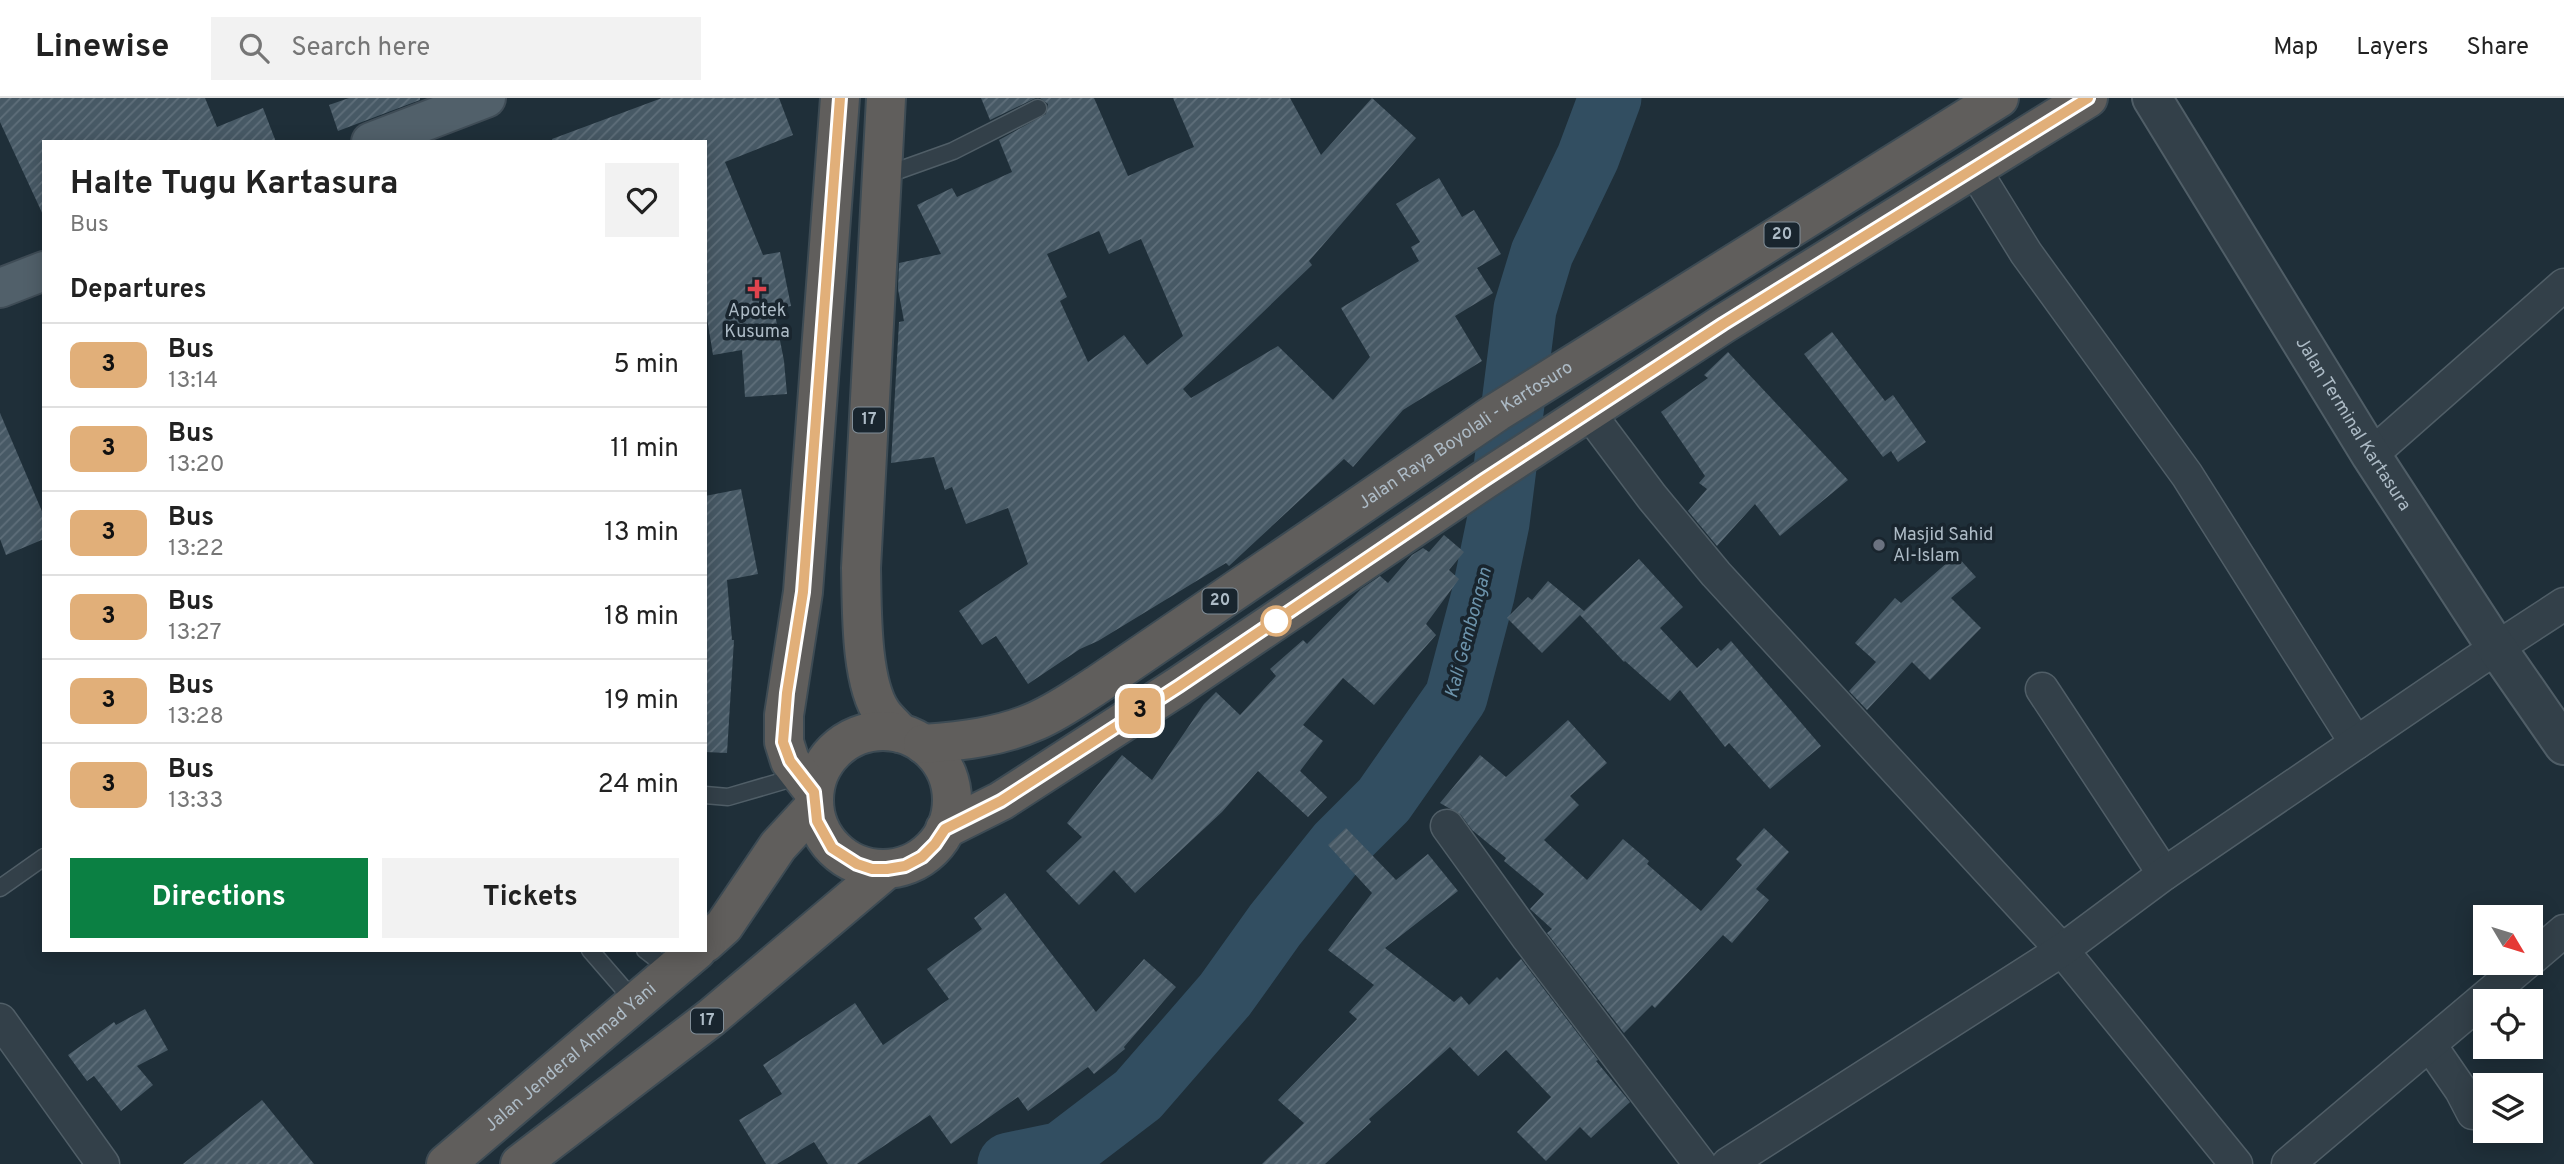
<!DOCTYPE html>
<html lang="en">
<head>
<meta charset="utf-8">
<style>
  :root { --surface:#fff; --page:#f2f2f2; --text:#222; --muted:#767676; --line:#e0e0e0; --accent:#0b8043 }
  body { margin:0; font-family:Overpass,sans-serif; background:var(--page); color:var(--text); height:100vh; display:flex; flex-direction:column; font-size:26px; white-space:nowrap }
  * { box-sizing:border-box; margin:0 }
  p { font-size:23px; color:var(--muted) }
  .icon { flex:none; width:38px; height:38px; fill:none; stroke:currentColor; stroke-width:2; stroke-linecap:round; stroke-linejoin:round }
  .map { position:relative; flex:1; overflow:hidden }
  .side { position:absolute; left:42px; top:42px; width:665px; height:812px; display:flex; flex-direction:column; background:var(--surface); border-radius:0px; box-shadow:0 4px 18px #0003 }
  .side>* { flex:none }
  .badge { padding:0 14px; border-radius:10px; font-size:24px; line-height:46px }
  .needle { width:46px; rotate:128deg }
  .buttons { position:absolute; left:2473px; top:807px; display:grid; gap:14px }
  .buttons a { display:grid; place-items:center; width:70px; height:70px; border-radius:0px; background:var(--surface); box-shadow:0 4px 18px #0003; font-size:35px }
  .map>.badge { position:absolute; translate:-50% -50%; box-shadow:0 0 0 4px #fff }
  h2 { padding:0 28px; font-size:26px; line-height:63px }
  .round { display:grid; place-items:center; flex:none; width:74px; height:74px; border-radius:0px; background:var(--page) }
  .summary { display:flex; align-items:center; justify-content:space-between; height:119px; padding:0 28px }
  h1 { font-size:33px; font-weight:700; line-height:52px }
  .primary-button { display:flex; gap:14px; margin-top:auto; padding:14px 28px }
  .primary-button a { flex:1; height:80px; border-radius:0px; background:var(--accent); color:#fff; font-size:28px; font-weight:700; line-height:80px; text-align:center }
  .primary-button a+a { background:var(--page); color:var(--text) }
  ul { padding:0; list-style:none }
  li { display:flex; align-items:center; gap:21px; height:84px; padding:0 28px; border-top:2px solid var(--line) }
  li div { flex:1 }
  li b { display:block; font-size:26px }
  li em { font-style:normal }
  li .badge { min-width:77px; font-weight:700; text-align:center }
  header { display:flex; align-items:center; gap:42px; box-sizing:border-box; height:98px; padding:0 35px; background:var(--surface); border-bottom:2px solid var(--line) }
  header strong { font-size:33px }
  nav { display:flex; gap:38px; margin-inline-start:auto; font-size:24px }
  .search { width:490px; height:63px; background:var(--page); display:flex; align-items:center; gap:18px; box-sizing:border-box; padding:0 24px; border-radius:0px; color:var(--muted); font-size:26px }
  .map>svg:first-child { display:block }
  .lines { fill:none; stroke-linecap:round; stroke-linejoin:round }
  .river { stroke:#324e61; stroke-width:63 }
  .building { fill:url(#building-hatch); fill-rule:evenodd }
  .service-casing { stroke:#505e67; stroke-width:19 }
  .minor-casing { stroke:#505e67; stroke-width:35 }
  .tertiary-casing { stroke:#505e67; stroke-width:42 }
  .primary-casing { stroke:#3f4c56; stroke-width:42 }
  .trunk-casing { stroke:#3d4b54; stroke-width:42 }
  .service { stroke:#334049; stroke-width:16 }
  .minor { stroke:#334049; stroke-width:32 }
  .tertiary { stroke:#334049; stroke-width:38 }
  .primary { stroke:#51606a; stroke-width:38 }
  .trunk { stroke:#605e5c; stroke-width:38 }
  .line-casing { stroke:#fff; stroke-width:16 }
  .line { stroke:#e1af79; stroke-width:10 }
  .health-dot { fill:#e0444e; stroke:#19252e; stroke-width:2.5 }
  .worship-dot { fill:#6b7280; stroke:#19252e; stroke-width:2.5 }
  .stop-dot { fill:#fff; stroke:#e1af79; stroke-width:3.5 }
  .labels { text-anchor:middle; dominant-baseline:central; stroke-width:7; stroke-linejoin:round; paint-order:stroke }
  .shield { fill:#19252e; stroke:#818e98; stroke-width:2 }
  .shield-label { font-size:16px; font-weight:bold; fill:#adbbc6 }
  .poi-label { font-size:18px; fill:#adbbc6; stroke:#19252e }
  .street-label { font-size:18px; fill:#adbbc6; stroke:#19252e }
  .water-label { font-size:19px; font-style:italic; fill:#6c93ab; stroke:#19252e }
</style>
</head>
<body>
<header>
<strong>Linewise</strong>
<div class="search"><svg class="icon" aria-label="search" viewBox="0 0 24 24"><circle cx="10" cy="10" r="6"/><path d="M15 15l6 6"/></svg>Search here</div>
<nav><a>Map</a><a>Layers</a><a>Share</a></nav>
</header>
<div class="map">
<svg width="2564" height="1066" viewBox="0 0 2564 1066">
  <defs>
    <pattern id="building-hatch" width="6" height="6" patternUnits="userSpaceOnUse" patternTransform="scale(1.75)"><rect width="6" height="6" fill="#475965"/><path d="M-1 1l2-2M0 6l6-6M5 7l2-2" fill="none" stroke="#5f6f7a"/></pattern>
  </defs>
  <rect width="100%" height="100%" fill="#1f2f39"/>
  <g class="lines">
    <polyline class="river" points="1009,1066 1062,1055 1138,997 1225,897 1275,827 1339,747 1384,702 1456,599 1483,497 1498,425 1525,211 1542,155 1588,59 1610,0"/>
  </g>
  <g class="building">
    <polygon points="0,0 205,0 217,29 263,10 276,44 44,44 44,119 0,24"/>
    <polygon points="349,0 420,0 420,2 338,33 329,7"/>
    <polygon points="662,0 779,0 793,37 725,64 763,157 780,154 791,208 774,211 784,263 787,296 745,299 742,252 713,257 705,208 705,44 553,44 552,41"/>
    <polygon points="981,0 1036,0 990,22"/>
    <path d="M1040 0H1094L1128 78 1194 49 1173 0H1290L1321 57 1372 0 1416 40 1309 163 1312 167 1183 291 1191 300 1278 248 1333 302 1370 259 1341 210 1419 163 1411 149 1420 144 1396 106 1439 80 1462 119 1474 112 1501 156 1477 170 1493 195 1455 218 1482 263 1403 312 1353 369 1344 361 1229 468 1226 465 1098 543 1080 551 1028 586 996 538 982 547 959 513 1028 466 1008 410 966 426 952 389 945 392 934 359 891 365 899 224 904 223 898 191 899 165 941 156 917 107 952 90 957 99 1012 74 999 42 1046 16 1048 6ZM1099 133 1109 156 1141 141 1183 238 1147 267 1124 237 1088 264 1060 203 1067 199 1047 156Z"/>
    <polygon points="1832,234 1885,303 1893,297 1926,344 1898,364 1891,353 1883,359 1804,256"/>
    <polygon points="1728,254 1848,382 1780,438 1755,406 1717,448 1688,413 1707,391 1699,385 1705,378 1661,314 1708,280 1704,277"/>
    <polygon points="0,315 44,418 44,441 6,457 0,441"/>
    <polygon points="741,391 758,476 727,482 732,542 734,542 727,655 705,654 705,398"/>
    <polygon points="1444,437 1464,454 1449,472 1459,481 1426,526 1436,537 1374,607 1343,580 1303,627 1323,643 1300,673 1327,699 1308,719 1258,673 1222,714 1135,795 1114,772 1079,807 1046,773 1082,739 1067,725 1122,657 1152,682 1204,606 1216,594 1240,617 1276,578 1270,571 1303,542 1307,546 1361,491 1380,478 1388,485 1412,457 1423,450 1429,454"/>
    <polygon points="1956,457 1976,479 1951,500 1981,530 1930,582 1912,564 1867,612 1849,593 1876,564 1855,545 1895,500 1901,505"/>
    <polygon points="1639,461 1683,509 1660,530 1697,570 1718,550 1721,553 1731,543 1821,648 1770,691 1729,645 1725,649 1680,592 1670,603 1625,563 1624,564 1580,517 1542,555 1507,520 1528,499 1532,502 1548,483 1584,513"/>
    <polygon points="1568,622 1607,665 1570,698 1579,707 1544,742 1587,782 1623,741 1649,763 1647,766 1701,813 1742,767 1736,761 1764,730 1789,754 1756,791 1769,802 1732,845 1723,837 1655,910 1652,907 1624,935 1547,835 1552,831 1530,811 1544,796 1504,763 1506,760 1472,732 1461,717 1440,705 1480,657 1506,679"/>
    <polygon points="1346,730 1396,782 1428,756 1458,793 1385,850 1454,904 1461,898 1469,907 1497,879 1500,882 1521,861 1598,962 1596,963 1630,1004 1591,1040 1580,1029 1546,1063 1517,1034 1551,999 1506,952 1478,978 1450,949 1369,1021 1371,1024 1325,1066 1262,1066 1304,1025 1278,1002 1357,921 1349,914 1374,887 1328,852 1372,795 1328,747"/>
    <polygon points="1005,795 1096,914 1144,861 1176,889 1124,949 1125,951 1094,976 1088,969 1028,1013 1018,999 951,1046 930,1017 857,1066 828,1066 814,1044 777,1066 766,1066 739,1022 782,996 763,967 855,905 883,947 949,901 927,871 982,831 974,820"/>
    <polygon points="145,911 168,952 137,968 153,987 121,1013 94,978 87,983 68,957 114,924 116,927"/>
    <polygon points="262,1002 314,1066 183,1066"/>
  </g>
  <g class="lines">
    <g class="service-casing">
      <g id="service">
        <polyline points="883,78 953,53 1038,10"/>
        <polyline points="705,697 728,699 800,678"/>
        <polyline points="0,790 44,759"/>
        <polyline points="590,852 635,904"/>
        <polyline points="645,852 672,873"/>
      </g>
    </g>
    <g class="minor-casing">
      <g id="minor">
        <polyline points="1974,71 2026,155 2187,377 2356,645"/>
        <polyline points="1589,315 1652,399 1716,476 2062,852 2236,1066"/>
        <polyline points="2371,357 2564,187"/>
        <polyline points="2042,591 2164,776"/>
        <polyline points="1447,728 1528,840 1700,1066"/>
        <polyline points="2530,862 2564,833"/>
        <polyline points="0,922 103,1066"/>
        <polyline points="2430,947 2461,992 2473,1015"/>
        <polyline points="1728,1066 2062,852 2164,776 2475,564 2564,506"/>
        <polyline points="2288,1066 2527,864"/>
      </g>
    </g>
    <g class="tertiary-casing">
      <g id="tertiary">
        <path id="s1" d="M2152 0 2371 357 2496 549 2564 647"/>
      </g>
    </g>
    <g class="primary-casing">
      <g id="primary">
        <polyline points="371,44 486,0"/>
        <polyline points="0,190 44,173"/>
      </g>
    </g>
    <g class="trunk-casing">
      <g id="trunk">
        <path d="M886 0 861 470C862 508 860 583 882 615 887 622 894 628 900 635"/>
        <circle cx="883" cy="702" r="69"/>
        <path id="s2" d="M923 646C962 643 1000 639 1036 623 1057 614 1077 600 1097 587L1497 314 1999 0"/>
        <polyline points="814,694 790,663 784,644 784,617 803,494 840,0"/>
        <polyline points="945,731 1001,703 1179,588 1484,382 1723,226 2088,0"/>
        <polyline points="705,845 724,828 778,748 814,709"/>
        <path id="s3" d="M446 1066 697 852"/>
        <polyline points="520,1066 712,919 887,771"/>
      </g>
    </g>
    <use href="#service" class="service"/>
    <use href="#minor" class="minor"/>
    <use href="#tertiary" class="tertiary"/>
    <use href="#primary" class="primary"/>
    <use href="#trunk" class="trunk"/>
  </g>
  <g class="lines">
    <g class="line-casing">
      <polyline id="line" points="840,0 803,494 787,595 783,644 790,663 814,694 817,723 832,750 857,766 872,771 887,771 905,768 922,759 935,746 945,731 1001,703 1179,588 1484,382 1723,226 2088,0"/>
    </g>
    <use href="#line" class="line"/>
  </g>
  <path class="health-dot" d="M753.5 180.5h7v7h7v7h-7v7h-7v-7h-7v-7h7z"/>
  <circle class="worship-dot" cx="1879" cy="447" r="7"/>
  <circle class="stop-dot" cx="1276" cy="523" r="14"/>
  <g class="labels">
    <g class="shield">
      <rect x="1764.5" y="124.5" width="35" height="25" rx="5"/>
      <rect x="853" y="309.5" width="32" height="25" rx="5"/>
      <rect x="1202.5" y="490.5" width="35" height="25" rx="5"/>
      <rect x="691" y="910.5" width="32" height="25" rx="5"/>
    </g>
    <g class="shield-label">
      <text x="1782" y="137">20</text>
      <text x="869" y="322">17</text>
      <text x="1220" y="503">20</text>
      <text x="707" y="923">17</text>
    </g>
    <g class="poi-label">
      <text x="757" y="213">Apotek<tspan x="757" dy="21">Kusuma</tspan></text>
      <text x="1893" y="437" text-anchor="start">Masjid Sahid<tspan x="1893" dy="21">Al-Islam</tspan></text>
    </g>
    <g class="street-label">
      <text stroke="none"><textPath href="#s1" startOffset="383">Jalan Terminal Kartasura</textPath></text>
      <text stroke="none"><textPath href="#s2" startOffset="632">Jalan Raya Boyolali - Kartosuro</textPath></text>
      <text stroke="none"><textPath href="#s3" startOffset="164">Jalan Jenderal Ahmad Yani</textPath></text>
    </g>
    <g class="water-label">
      <text transform="translate(1469 535) rotate(-75)">Kali Gembongan</text>
    </g>
  </g>
</svg>
<div class="buttons">
<a><svg class="needle" viewBox="-14 -14 28 28"><path d="M0-13l5 13h-10z" fill="#e53935"/><path d="M0 13l5-13h-10z" fill="#767676"/></svg></a>
<a><svg class="icon" aria-label="locate" viewBox="0 0 24 24"><circle cx="12" cy="12" r="6"/><path d="M12 2v4M12 18v4M2 12h4M18 12h4"/></svg></a>
<a><svg class="icon" aria-label="layers" viewBox="0 0 24 24"><path d="M12 4l9 5-9 5-9-5zM3 14l9 5 9-5"/></svg></a>
</div>
<b class="badge" style="left:1140px;top:613px;background:#e1af79;color:#111">3</b>
<section class="side">
<div class="summary"><div><h1>Halte Tugu Kartasura</h1><p>Bus</p></div><a class="round"><svg class="icon" aria-label="heart" viewBox="0 0 24 24"><path d="M12 20l-8-8c-3-5 5-10 8-4 3-6 11-1 8 4z"/></svg></a></div>
<h2>Departures</h2>
<ul>
<li><span class="badge" style="background:#e1af79;color:#111">3</span><div><b>Bus</b><p>13:14</p></div><em>5 min</em></li>
<li><span class="badge" style="background:#e1af79;color:#111">3</span><div><b>Bus</b><p>13:20</p></div><em>11 min</em></li>
<li><span class="badge" style="background:#e1af79;color:#111">3</span><div><b>Bus</b><p>13:22</p></div><em>13 min</em></li>
<li><span class="badge" style="background:#e1af79;color:#111">3</span><div><b>Bus</b><p>13:27</p></div><em>18 min</em></li>
<li><span class="badge" style="background:#e1af79;color:#111">3</span><div><b>Bus</b><p>13:28</p></div><em>19 min</em></li>
<li><span class="badge" style="background:#e1af79;color:#111">3</span><div><b>Bus</b><p>13:33</p></div><em>24 min</em></li>
</ul>
<div class="primary-button"><a>Directions</a><a>Tickets</a></div>
</section>
</div>
</body>
</html>
